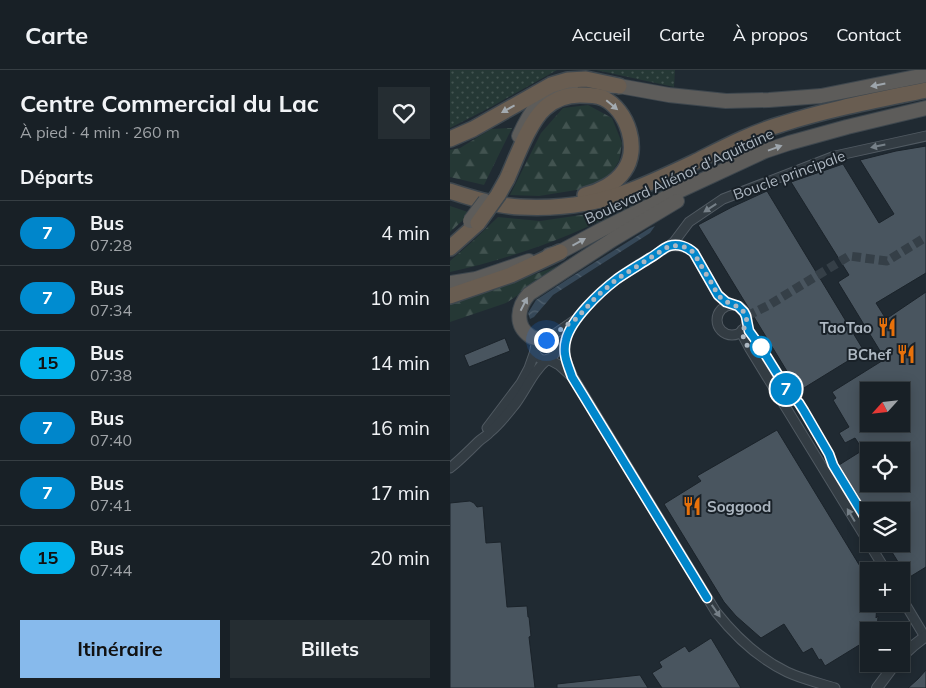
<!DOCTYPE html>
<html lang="fr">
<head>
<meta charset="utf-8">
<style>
  :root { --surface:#182026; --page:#252d32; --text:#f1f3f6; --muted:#9fa3a7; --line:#363e43; --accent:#87baec }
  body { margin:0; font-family:Mulish,sans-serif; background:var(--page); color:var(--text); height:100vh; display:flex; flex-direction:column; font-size:19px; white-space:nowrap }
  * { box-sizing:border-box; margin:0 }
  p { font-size:16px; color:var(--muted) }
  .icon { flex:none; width:28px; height:28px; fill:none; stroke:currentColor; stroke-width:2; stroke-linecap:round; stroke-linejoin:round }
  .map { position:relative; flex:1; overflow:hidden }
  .sheet { display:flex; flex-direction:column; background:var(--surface); width:450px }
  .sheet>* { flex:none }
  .badge { padding:0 10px; border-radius:16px; font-size:18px; line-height:32px }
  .needle { width:32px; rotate:243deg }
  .buttons { position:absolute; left:410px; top:312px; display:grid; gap:10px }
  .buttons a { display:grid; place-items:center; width:50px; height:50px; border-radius:0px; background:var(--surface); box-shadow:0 2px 12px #0003,0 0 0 1px var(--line); font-size:25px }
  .you { position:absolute; width:25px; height:25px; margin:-12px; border:4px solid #fff; border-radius:50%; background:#1a73e8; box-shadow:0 0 0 8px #1a73e833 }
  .map>.badge { position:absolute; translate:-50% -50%; box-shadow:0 0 0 2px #fff }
  h2 { padding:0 20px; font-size:19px; line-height:45px }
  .round { display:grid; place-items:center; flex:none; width:52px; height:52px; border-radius:0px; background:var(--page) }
  .overview { display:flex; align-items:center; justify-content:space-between; height:85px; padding:0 20px }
  h1 { font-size:24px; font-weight:700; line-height:38px }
  .primary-button { display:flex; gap:10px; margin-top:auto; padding:10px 20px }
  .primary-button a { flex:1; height:58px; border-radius:0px; background:var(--accent); color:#111; font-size:20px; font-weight:700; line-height:58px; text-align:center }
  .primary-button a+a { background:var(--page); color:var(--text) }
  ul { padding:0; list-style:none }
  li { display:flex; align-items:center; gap:15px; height:65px; padding:0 20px; border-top:1px solid var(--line) }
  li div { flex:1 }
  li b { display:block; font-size:19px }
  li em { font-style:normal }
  li .badge { min-width:55px; font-weight:700; text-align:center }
  header { display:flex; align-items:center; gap:30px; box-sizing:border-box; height:70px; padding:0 25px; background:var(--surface); border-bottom:1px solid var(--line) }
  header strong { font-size:24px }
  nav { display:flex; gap:28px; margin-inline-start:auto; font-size:18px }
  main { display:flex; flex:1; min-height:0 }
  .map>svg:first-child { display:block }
  .grass { fill:url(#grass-dots) }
  .forest { fill:url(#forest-firs) }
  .water { fill:url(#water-waves) }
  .building { fill:#49555f; stroke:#1b232a; fill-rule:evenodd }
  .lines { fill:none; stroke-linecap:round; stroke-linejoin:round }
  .minor-tunnel { stroke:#353f47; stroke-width:9; stroke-dasharray:9 4.5; stroke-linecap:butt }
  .minor-casing { stroke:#515a62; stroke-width:11 }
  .tertiary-casing { stroke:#515a62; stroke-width:12 }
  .trunk-casing { stroke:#3e474e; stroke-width:16 }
  .motorway-casing { stroke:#3e474e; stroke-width:18 }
  .minor { stroke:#333c43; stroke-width:9 }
  .tertiary { stroke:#333c43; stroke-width:10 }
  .trunk { stroke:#5d5c5a; stroke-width:14 }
  .motorway { stroke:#695d51; stroke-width:15 }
  .trunk-bridge-casing { stroke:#3e474e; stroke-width:16; stroke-linecap:butt }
  .motorway-bridge-casing { stroke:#3e474e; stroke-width:18; stroke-linecap:butt }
  .trunk-bridge { stroke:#5d5c5a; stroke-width:14 }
  .motorway-bridge { stroke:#695d51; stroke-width:15 }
  .oneway { fill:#9da5ac }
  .oneway2 { fill:#a3aab0 }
  .oneway3 { fill:#768088 }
  .line-casing { stroke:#fff; stroke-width:11 }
  .line { stroke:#0086cb; stroke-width:8 }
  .walk { stroke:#adb7c1; stroke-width:5; stroke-dasharray:0 9 }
  .stop-dot { fill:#fff; stroke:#0086cb; stroke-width:2.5 }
  .labels { text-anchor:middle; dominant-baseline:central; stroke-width:4; stroke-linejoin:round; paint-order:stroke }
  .street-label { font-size:15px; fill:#adb7c1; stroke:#192128 }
  .poi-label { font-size:15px; font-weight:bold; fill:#adb7c1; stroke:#192128; text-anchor:end }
</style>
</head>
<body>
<header>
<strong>Carte</strong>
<nav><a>Accueil</a><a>Carte</a><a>À propos</a><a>Contact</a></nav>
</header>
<main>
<section class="sheet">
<div class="overview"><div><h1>Centre Commercial du Lac</h1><p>À pied · 4 min · 260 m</p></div><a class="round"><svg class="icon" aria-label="heart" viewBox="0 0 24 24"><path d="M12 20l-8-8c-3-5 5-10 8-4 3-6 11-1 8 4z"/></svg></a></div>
<h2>Départs</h2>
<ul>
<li><span class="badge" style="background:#0086cb;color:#fff">7</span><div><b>Bus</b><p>07:28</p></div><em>4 min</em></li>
<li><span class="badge" style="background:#008cd0;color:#fff">7</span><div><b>Bus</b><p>07:34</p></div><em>10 min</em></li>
<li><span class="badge" style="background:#00b1eb;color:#111">15</span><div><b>Bus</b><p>07:38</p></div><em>14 min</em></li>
<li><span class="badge" style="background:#0086cb;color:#fff">7</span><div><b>Bus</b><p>07:40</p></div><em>16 min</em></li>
<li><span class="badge" style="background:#008cd0;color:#fff">7</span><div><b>Bus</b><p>07:41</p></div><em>17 min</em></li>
<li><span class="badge" style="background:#00b1eb;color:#111">15</span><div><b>Bus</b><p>07:44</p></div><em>20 min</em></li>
</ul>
<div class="primary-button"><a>Itinéraire</a><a>Billets</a></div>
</section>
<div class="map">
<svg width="476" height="618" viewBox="0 0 476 618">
  <defs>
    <pattern id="grass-dots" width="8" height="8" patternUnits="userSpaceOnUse" patternTransform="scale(1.25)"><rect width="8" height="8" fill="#253835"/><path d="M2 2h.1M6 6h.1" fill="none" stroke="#425350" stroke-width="1.8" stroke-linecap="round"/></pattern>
    <pattern id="forest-firs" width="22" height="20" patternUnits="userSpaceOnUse" patternTransform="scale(1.25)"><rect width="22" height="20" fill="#253835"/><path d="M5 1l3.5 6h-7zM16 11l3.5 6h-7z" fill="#425350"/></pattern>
    <pattern id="water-waves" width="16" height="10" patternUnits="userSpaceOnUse" patternTransform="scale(1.25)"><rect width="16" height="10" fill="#364858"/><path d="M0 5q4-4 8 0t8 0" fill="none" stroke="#50606e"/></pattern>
  </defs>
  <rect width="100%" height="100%" fill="#202a32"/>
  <g class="grass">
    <polygon points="0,0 107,0 41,37 0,58"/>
    <polygon points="146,0 225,0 224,17"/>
  </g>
  <g class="forest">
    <polygon points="138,35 162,48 172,73 169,91 160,105 145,117 89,126 60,125 91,63 113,38"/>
    <polygon points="62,58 34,115 0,107 0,80 10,78 41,59"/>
    <path d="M178 133 180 136C161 145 141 156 121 164 82 180 41 193 0 202V191L24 170 48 147 90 151 145 143Z"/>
    <polygon points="0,136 21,143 0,162"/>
    <polygon points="116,193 56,233 0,252 0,235"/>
  </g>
  <polygon class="water" points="205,156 200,163 103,225 84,247 80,249 78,243 86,230 118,209 200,158"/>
  <g class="building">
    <path d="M476 76V203L426 233 436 249 476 222V497L458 508 437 474H451V441H417L389 395 413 380 405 368 395 373 389 363 399 357 383 330 386 328 382 322 435 289 388 212 399 205 341 112 393 94 429 153 444 144 410 90 446 81ZM419 321H451V354H419ZM419 381H451V414H419Z"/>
    <polygon points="317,121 414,281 349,321 248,155 282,137"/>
    <polygon points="55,268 60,281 19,297 14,285"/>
    <polygon points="327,360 419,511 419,534 427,534 426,548 428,546 427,561 419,561 419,569 375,596 371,589 369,590 362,578 353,583 334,554 311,568 286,546 274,532 214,434 251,411 247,406"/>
    <polygon points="20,431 24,433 27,437 33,436 36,473 51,472 57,537 77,536 78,547 79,547 81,566 79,567 85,618 0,618 0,433"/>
    <polygon points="261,568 291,618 212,618 202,603 212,597 209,592 235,576 239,582"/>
    <polygon points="476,600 476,618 458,618 468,609"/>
    <polygon points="190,605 198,618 107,618 107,614"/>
  </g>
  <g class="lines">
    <polyline class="minor-tunnel" points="297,246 319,235 399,186 437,191 476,167"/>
    <g class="minor-casing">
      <g id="minor">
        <path d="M219 176C229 175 237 176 244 183L268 225 276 232 283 235"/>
        <circle cx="282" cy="250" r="15"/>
        <polyline points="292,260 293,266 300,279 436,501"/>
        <polyline points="96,270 125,250"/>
        <circle cx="95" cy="280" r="10"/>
        <polyline points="37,358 71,313 79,298 85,281"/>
        <path d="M0 398C10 390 19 381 28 372 32 368 37 366 40 362 50 354 58 343 66 333 77 318 83 301 98 289L109 295 120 305"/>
        <polyline points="451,527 475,567"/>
        <path d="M385 618C369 613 352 609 337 602 310 589 285 566 266 542L123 307C119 298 114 288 114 278 115 255 149 222 167 209 183 197 202 187 219 176L224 172 239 152 273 129 385 86 476 66"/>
      </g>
    </g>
    <g class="tertiary-casing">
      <g id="tertiary">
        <polyline points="451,587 463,576 476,566"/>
        <polyline points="427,618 445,594"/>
      </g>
    </g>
    <g class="trunk-casing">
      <g id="trunk">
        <polyline points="158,16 169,16 219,25 276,31 319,30 371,26 476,5"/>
        <path d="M69 66C81 39 91 25 121 16"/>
        <polyline points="99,185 110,182 151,160 229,121 315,81 339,73 397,57 476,38"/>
        <polyline points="0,213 26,209 79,191"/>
        <path d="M91 270C88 269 83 268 80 266 64 255 68 236 79 224L162 170 227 131"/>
      </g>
    </g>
    <g class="motorway-casing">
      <g id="motorway">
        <polyline points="0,69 23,59 101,15 118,10 136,9 169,16"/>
        <path d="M57 109C66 89 79 52 95 38 105 29 117 25 130 25 137 25 146 25 153 28 178 40 190 79 174 101 166 113 149 122 135 125"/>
        <path d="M0 121C21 128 48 136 70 137 108 139 147 134 182 120 203 112 224 102 245 92 273 78 301 63 332 54 379 39 428 30 476 20"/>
        <polyline points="0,178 28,153"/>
        <polyline points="0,226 61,205 110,182"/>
      </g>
    </g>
    <use href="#minor" class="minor"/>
    <use href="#tertiary" class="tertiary"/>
    <use href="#trunk" class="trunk"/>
    <use href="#motorway" class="motorway"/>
    <g class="trunk-bridge-casing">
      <polyline id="trunk-bridge" points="20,151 35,131"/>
    </g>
    <g class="motorway-bridge-casing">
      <polyline id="motorway-bridge" points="28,153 48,125 57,109"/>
    </g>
    <use href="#trunk-bridge" class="trunk-bridge"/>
    <use href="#motorway-bridge" class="motorway-bridge"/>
  </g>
  <defs><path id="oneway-solid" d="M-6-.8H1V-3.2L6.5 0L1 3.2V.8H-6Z" transform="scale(1.25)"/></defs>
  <g class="oneway">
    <use href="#oneway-solid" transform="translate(428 15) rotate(169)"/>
    <use href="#oneway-solid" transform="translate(325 78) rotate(-20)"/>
    <use href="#oneway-solid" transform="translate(129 172) rotate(-29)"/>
    <use href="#oneway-solid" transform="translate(74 234) rotate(-63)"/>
  </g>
  <g class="oneway2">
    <use href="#oneway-solid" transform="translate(162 35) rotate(40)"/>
    <use href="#oneway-solid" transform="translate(58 39) rotate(151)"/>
  </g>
  <g class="oneway3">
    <use href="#oneway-solid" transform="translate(428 76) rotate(168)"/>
    <use href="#oneway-solid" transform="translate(260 138) rotate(147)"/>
    <use href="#oneway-solid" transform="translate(401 445) rotate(-121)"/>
    <use href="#oneway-solid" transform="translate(266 541) rotate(55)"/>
  </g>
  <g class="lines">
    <g class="line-casing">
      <path id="line" d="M257 528 122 307C118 295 112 284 116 270 121 249 150 222 167 209 177 202 189 195 200 188 206 185 213 178 219 176 228 173 238 177 244 183L268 225 276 232 288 236 294 242 296 246 299 261 310 276 340 324 349 333 354 341 379 384 383 395 419 454"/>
    </g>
    <use href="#line" class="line"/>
    <path class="walk" d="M96 270 127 248 147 226 167 209 219 176C229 175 237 176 244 183 249 192 254 201 260 210 263 216 266 222 270 227 277 235 290 234 295 244 299 252 294 255 293 262 292 268 297 275 300 280L311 277"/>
  </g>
  <defs>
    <g id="restaurant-bare" transform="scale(1.5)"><path d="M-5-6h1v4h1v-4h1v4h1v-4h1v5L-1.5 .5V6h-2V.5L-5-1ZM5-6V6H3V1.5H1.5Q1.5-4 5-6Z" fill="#e8710a" stroke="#192128" stroke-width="2.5" paint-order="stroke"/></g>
  </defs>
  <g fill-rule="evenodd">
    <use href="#restaurant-bare" x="437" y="257"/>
    <use href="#restaurant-bare" x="456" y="284"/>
    <use href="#restaurant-bare" x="242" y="436"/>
  </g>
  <circle class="stop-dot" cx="311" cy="277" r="10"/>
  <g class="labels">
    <g class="street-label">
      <text transform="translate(339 105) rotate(-20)">Boucle principale</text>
      <text transform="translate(229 106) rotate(-25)">Boulevard Aliénor d'Aquitaine</text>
    </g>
    <g class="poi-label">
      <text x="422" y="257">TaoTao</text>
      <text x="441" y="284">BChef</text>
      <text x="257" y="436" text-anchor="start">Soggood</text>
    </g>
  </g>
</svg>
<div class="buttons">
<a><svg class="needle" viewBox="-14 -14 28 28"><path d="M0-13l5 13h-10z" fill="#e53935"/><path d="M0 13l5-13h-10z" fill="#9fa3a7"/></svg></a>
<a><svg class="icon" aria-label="locate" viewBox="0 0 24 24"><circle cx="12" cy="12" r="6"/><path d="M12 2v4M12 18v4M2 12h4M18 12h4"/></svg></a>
<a><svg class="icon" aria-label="layers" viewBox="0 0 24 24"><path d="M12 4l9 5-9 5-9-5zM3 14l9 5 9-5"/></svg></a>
<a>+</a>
<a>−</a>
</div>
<div class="you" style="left:96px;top:270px"></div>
<b class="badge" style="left:336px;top:319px;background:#0086cb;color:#fff">7</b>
</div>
</main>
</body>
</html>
